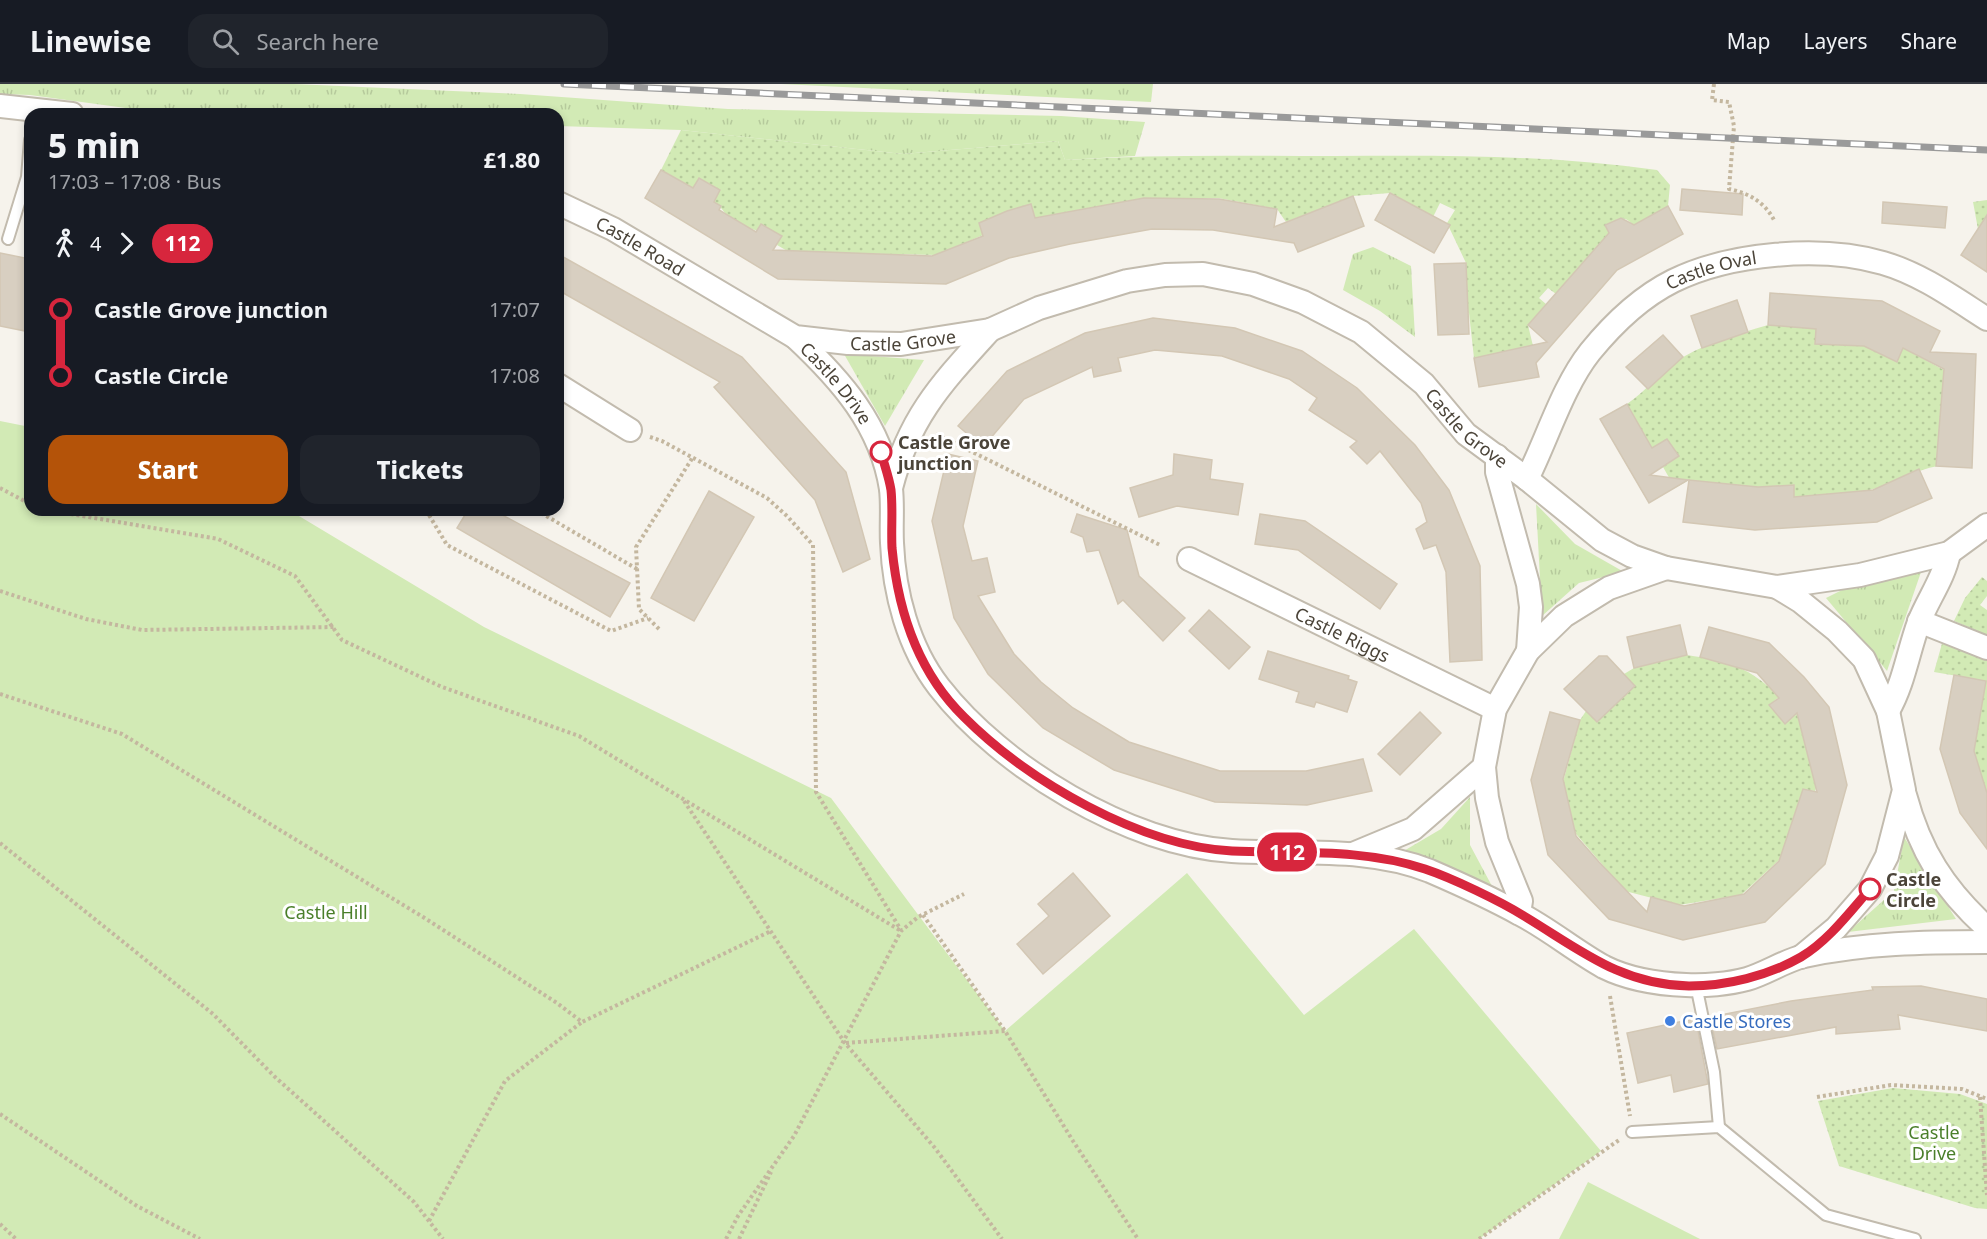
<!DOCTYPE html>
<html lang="en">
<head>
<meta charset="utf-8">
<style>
  :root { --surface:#171b24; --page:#20242c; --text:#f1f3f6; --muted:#9ea1a6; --line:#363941; --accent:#b45309 }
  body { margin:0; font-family:"Noto Sans",sans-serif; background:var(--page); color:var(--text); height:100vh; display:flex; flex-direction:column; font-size:22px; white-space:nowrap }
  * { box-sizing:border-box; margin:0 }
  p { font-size:20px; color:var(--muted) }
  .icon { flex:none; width:33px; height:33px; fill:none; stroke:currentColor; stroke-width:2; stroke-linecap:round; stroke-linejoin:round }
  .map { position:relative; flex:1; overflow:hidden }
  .sheet { position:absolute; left:24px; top:24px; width:540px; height:408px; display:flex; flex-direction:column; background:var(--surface); border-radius:18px; box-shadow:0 3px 9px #0003 }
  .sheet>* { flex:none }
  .badge { padding:0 12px; border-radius:20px; font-size:21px; line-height:39px }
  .map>.badge { position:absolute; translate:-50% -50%; box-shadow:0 0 0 3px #fff }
  .legs { display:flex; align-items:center; gap:9px; height:66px; padding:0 24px; font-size:20px }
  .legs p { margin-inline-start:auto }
  .summary { display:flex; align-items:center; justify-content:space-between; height:102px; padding:0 24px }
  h1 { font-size:33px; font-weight:800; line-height:45px }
  .button { display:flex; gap:12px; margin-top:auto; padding:12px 24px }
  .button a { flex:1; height:69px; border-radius:18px; background:var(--accent); color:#fff; font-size:24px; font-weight:800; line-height:69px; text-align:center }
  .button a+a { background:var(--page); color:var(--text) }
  ul { padding:0 24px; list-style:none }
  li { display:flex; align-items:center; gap:21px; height:66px; font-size:22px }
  li i { display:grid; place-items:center; width:9px; height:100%; margin:0 8px; background:currentColor }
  li i::after { content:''; width:15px; height:15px; margin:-8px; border:4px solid; border-radius:50%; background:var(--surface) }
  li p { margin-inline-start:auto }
  li:first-child i { background:linear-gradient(#0000 50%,currentColor 0) }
  li:last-child i { background:linear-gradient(currentColor 50%,#0000 0) }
  header { display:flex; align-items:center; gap:36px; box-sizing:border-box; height:84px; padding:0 30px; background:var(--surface); border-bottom:2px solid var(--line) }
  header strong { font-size:28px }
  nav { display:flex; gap:33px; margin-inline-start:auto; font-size:21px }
  .search { width:420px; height:54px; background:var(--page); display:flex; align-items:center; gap:15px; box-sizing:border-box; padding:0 21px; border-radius:18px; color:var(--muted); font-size:22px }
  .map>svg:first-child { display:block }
  .grass { fill:url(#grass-tufts) }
  .park { fill:#d2eab5 }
  .garden { fill:url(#garden-dots) }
  .building { fill:#d8cfc1; stroke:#d3c7b4; stroke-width:1.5 }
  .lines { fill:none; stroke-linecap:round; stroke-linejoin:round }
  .service-casing { stroke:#c2bbae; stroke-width:14 }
  .minor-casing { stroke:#c2bbae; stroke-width:26 }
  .path { stroke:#c4b79f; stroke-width:4; stroke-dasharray:3 3; stroke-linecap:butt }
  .service { stroke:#fff; stroke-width:10 }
  .minor { stroke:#fff; stroke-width:22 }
  .rail-casing { stroke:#9a9a9a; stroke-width:7 }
  .rail { stroke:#fff; stroke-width:4.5; stroke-dasharray:14; stroke-linecap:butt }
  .line-1-casing { stroke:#fff; stroke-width:14 }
  .line-1 { stroke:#d7263d; stroke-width:9 }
  .stop-1-dot { fill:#fff; stroke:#d7263d; stroke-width:3 }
  .shop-dot { fill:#3f7fe0; stroke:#fff; stroke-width:2 }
  .labels { text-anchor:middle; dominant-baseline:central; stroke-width:6; stroke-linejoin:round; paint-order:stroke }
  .street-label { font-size:18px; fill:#4b4439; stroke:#fff }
  .stop-label { font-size:18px; font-weight:bold; fill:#4b4439; stroke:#fff; text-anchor:start }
  .park-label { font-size:18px; fill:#4a7f2a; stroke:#fff }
  .shop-label { font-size:18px; fill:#366cbe; stroke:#fff; text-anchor:start }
</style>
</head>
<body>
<header>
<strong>Linewise</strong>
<div class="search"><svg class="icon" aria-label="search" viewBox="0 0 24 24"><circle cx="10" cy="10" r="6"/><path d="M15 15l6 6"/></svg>Search here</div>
<nav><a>Map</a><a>Layers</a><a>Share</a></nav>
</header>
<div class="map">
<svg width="1987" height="1155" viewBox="0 0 1987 1155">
  <defs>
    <pattern id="grass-tufts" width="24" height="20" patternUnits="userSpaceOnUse" patternTransform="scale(1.5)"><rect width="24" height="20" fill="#d2eab5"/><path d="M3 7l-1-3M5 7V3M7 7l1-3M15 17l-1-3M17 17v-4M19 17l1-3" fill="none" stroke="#b6ca9c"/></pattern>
    <pattern id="garden-dots" width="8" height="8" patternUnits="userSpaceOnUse" patternTransform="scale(1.5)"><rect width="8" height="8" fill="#d2eab5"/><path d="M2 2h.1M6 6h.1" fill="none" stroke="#b6ca9c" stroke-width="1.8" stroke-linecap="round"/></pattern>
  </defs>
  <rect width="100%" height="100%" fill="#f6f3ec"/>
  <g class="grass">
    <polygon points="0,0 294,0 520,10 728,25 1061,32 1145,38 1135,72 1065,76 1058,57 903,70 681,46 558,42 558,30 155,28 30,11 0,10"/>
    <polygon points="781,0 1153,0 1151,18"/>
    <polygon points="1373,163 1411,182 1415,253 1380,227 1343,206 1353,170"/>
    <polygon points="844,270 924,276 885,342"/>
    <polygon points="1536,420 1575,460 1624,488 1579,499 1542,532"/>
    <polygon points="1921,488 1887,587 1826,514 1842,506"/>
    <polygon points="1470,713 1470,761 1493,804 1438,777 1402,768 1441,745"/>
    <polygon points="1904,753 1956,835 1848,848 1894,807"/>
  </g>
  <g class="park">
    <polygon points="0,337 30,343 30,426 289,426 484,543 831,714 1005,947 1187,789 1304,931 1414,845 1601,1067 1479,1155 0,1155"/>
    <polygon points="1588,1098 1700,1155 1559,1155"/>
  </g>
  <g class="garden">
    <path d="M681 46 903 70 1058 57 1065 76C1155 70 1244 72 1334 72 1442 71 1549 71 1657 86L1670 101 1668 122 1633 142C1625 129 1613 135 1607 145L1610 152 1593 167 1556 210 1548 204 1539 214 1546 220 1528 241 1533 262 1474 274 1469 229H1465L1466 179 1447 139 1455 126 1440 119 1432 135 1390 109 1353 112 1286 138 1277 125 1218 114H1146L1035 134 1031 120 1007 127 979 139 983 151 937 171 789 168 777 161 781 152C762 149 743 144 727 131 722 126 720 121 714 118L720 106 699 94 693 104 661 86Z"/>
    <polygon points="1987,116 1987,150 1978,145 1973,118"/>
    <path d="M1768 241 1816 244 1851 261 1903 264 1944 286 1938 382C1915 386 1898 397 1877 404 1853 412 1820 411 1794 413L1793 401 1757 403 1689 396 1675 404 1663 383 1679 372 1652 364 1627 320C1647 306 1664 285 1685 272 1709 258 1741 249 1768 241Z"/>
    <polygon points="1982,493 1987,497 1987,512 1980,521 1987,526 1987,551 1954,537 1965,514"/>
    <polygon points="1943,556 1987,575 1987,709 1972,660 1986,597 1934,588"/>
    <path d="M1687 571C1727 577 1751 583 1779 613L1769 621 1785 639 1797 630 1802 638 1817 701 1815 707 1803 705 1787 755 1789 767 1741 811 1679 821 1625 807 1576 750 1563 698 1580 636 1586 627 1597 637 1635 602 1624 590 1634 584Z"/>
    <polygon points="1893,1004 1960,1010 1987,1020 1987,1125 1975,1124 1839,1082 1818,1017"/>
  </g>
  <g class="building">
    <polygon points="661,86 693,104 699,94 720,106 714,118 721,122 719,126 756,148 761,140 782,152 773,166 932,172 983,152 979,139 1007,127 1031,120 1035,134 1144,114 1219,115 1277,125 1274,143 1353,112 1364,142 1298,168 1294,159 1213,146 1152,145 1070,160 1009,174 946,200 778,195 645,114"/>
    <polygon points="1682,105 1743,110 1742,131 1680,126"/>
    <polygon points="1390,109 1450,141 1434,169 1375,136"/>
    <polygon points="1883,118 1947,123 1945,144 1882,139"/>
    <polygon points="1668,122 1683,150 1617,186 1536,279 1539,293 1479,303 1474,274 1547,258 1528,241 1609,149 1605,141 1621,134 1634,141"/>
    <polygon points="1987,131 1987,188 1961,171"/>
    <polygon points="0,169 30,175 30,248 0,242"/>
    <polygon points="558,170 742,273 846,388 870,475 843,488 815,416 714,303 720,298 558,206"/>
    <polygon points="1466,179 1469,250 1438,251 1434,180"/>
    <polygon points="1770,209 1882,217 1940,247 1930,268 1976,270 1972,384 1936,382 1944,285 1903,264 1897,278 1864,262 1815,260 1816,245 1768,241"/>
    <polygon points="1737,216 1748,248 1702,264 1691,232"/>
    <polygon points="1153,234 1235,244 1302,267 1357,304 1415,361 1449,406 1480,482 1482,576 1450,578 1446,488 1436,461 1424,465 1416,445 1427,438 1421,419 1380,367 1367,380 1350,363 1357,357 1309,326 1317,314 1289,295 1222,272 1155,266 1118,274 1121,287 1094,293 1092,283 1024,315 983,363 958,342 1007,287 1085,249"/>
    <polygon points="1663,251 1683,273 1648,305 1626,283"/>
    <polygon points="1627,320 1652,364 1667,355 1679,372 1650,391 1688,396 1649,419 1600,335"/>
    <polygon points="948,370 978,377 963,442 972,477 987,474 995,508 978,512 1014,570 1041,598 1073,624 1129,658 1220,687 1306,687 1363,675 1372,707 1307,721 1215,718 1114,686 1043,644 988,590 954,534 932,437"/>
    <polygon points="1174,370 1212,376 1210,395 1243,400 1238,431 1177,422 1139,433 1130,404 1173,391"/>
    <polygon points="1919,385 1932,414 1877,438 1755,446 1683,438 1689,396 1758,403 1794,401 1794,413 1873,406"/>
    <polygon points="709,407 754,433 694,537 651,514"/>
    <polygon points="468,426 493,426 630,499 610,533 457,444"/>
    <polygon points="1077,430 1127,446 1139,492 1185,534 1163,557 1123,516 1118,520 1099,466 1087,468 1083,453 1071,448"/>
    <polygon points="1260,430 1305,437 1397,500 1380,525 1298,466 1255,460"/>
    <polygon points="1209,526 1250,563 1229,585 1189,547"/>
    <polygon points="1680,541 1687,571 1634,584 1627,553"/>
    <polygon points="1709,543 1769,559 1804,593 1829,623 1847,701 1825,780 1765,838 1683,856 1609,835 1548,771 1531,696 1550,628 1580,636 1563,695 1576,752 1599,778 1647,828 1651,813 1684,822 1744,810 1779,777 1803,705 1817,708 1797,629 1785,640 1769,621 1779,614 1757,589 1700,573"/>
    <polygon points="1268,567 1349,592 1348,595 1357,598 1347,628 1316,618 1314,623 1296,618 1299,608 1259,595"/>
    <polygon points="1599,572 1607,572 1635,602 1597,638 1564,605"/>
    <polygon points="1954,591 1986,597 1974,667 1987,709 1987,765 1960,729 1940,665"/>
    <polygon points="1420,628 1441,649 1400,691 1378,670"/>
    <polygon points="1073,789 1110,832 1043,890 1017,860 1049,832 1038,820"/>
    <polygon points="1921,902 1987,915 1987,947 1898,931 1900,945 1836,950 1836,943 1717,965 1710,933 1791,917 1873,906 1872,903"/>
    <polygon points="1693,935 1696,936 1708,1000 1674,1008 1671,991 1638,999 1627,949"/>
  </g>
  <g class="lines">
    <g class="service-casing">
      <g id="service">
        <polyline points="8,155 27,93 30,56"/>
        <polyline points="1696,901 1714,988 1719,1043"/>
        <polyline points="1632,1048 1719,1043 1826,1131 1915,1155"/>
      </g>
    </g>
    <g class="minor-casing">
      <g id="minor">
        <polyline points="0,22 72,30"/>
        <path id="s1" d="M558 119 613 145 795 253 848 259 901 260 990 246 1039 224 1127 197 1165 191 1203 190 1253 200 1303 218 1361 248 1424 300 1466 350 1527 395 1602 456 1632 472 1666 484 1777 503 1860 491 1949 469 1987 441"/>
        <path id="s2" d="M795 253C841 296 881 341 891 405 893 423 891 441 892 459 894 508 908 563 939 603 1001 683 1129 761 1232 767 1298 771 1368 762 1430 787 1460 800 1491 814 1520 830 1549 845 1575 867 1604 883 1628 895 1660 900 1686 901 1704 902 1729 900 1747 895 1767 889 1784 877 1804 872 1865 859 1925 858 1987 858"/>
        <polyline points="558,301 630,346"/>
        <polyline points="1497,372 1497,388 1528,500 1531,523 1528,567"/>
        <path id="s3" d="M1527 395C1547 355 1563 302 1590 268 1612 241 1641 213 1673 197 1730 169 1821 161 1883 179 1921 190 1954 214 1987 235"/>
        <path d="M891 404C909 333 942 299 990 246"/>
        <path id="s4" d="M1189 475 1495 625"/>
        <polyline points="1777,503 1800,517 1837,547 1864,575 1888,627 1904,706 1887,772 1870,805 1836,844 1801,873"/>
        <polyline points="1919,537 1987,564"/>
        <path d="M1888 627C1904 599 1908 568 1919 538 1928 515 1944 494 1949 469"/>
        <path d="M1905 711C1920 767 1944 805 1987 844"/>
        <polyline points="1353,770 1413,745 1484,683"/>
        <polyline points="1519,829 1521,817 1497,758 1487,714 1484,683 1495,625 1528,567 1564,532 1609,504 1666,484"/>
      </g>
    </g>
    <g class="path">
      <path d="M1714 0 1712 16 1729 18 1734 42 1729 105C1749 109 1766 119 1775 138"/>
      <polyline points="936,350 1160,461"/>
      <polyline points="650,353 662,357 767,414 787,432 813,461 816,708 901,846"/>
      <polyline points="0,404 30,420"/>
      <polyline points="47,426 218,455 295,492 342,556 442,603 579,652 901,847"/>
      <polyline points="426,426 447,461 611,547 648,534"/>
      <polyline points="536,426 637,485"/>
      <polyline points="0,507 86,535 142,546 335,543"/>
      <polyline points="659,545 639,525 636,463 693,373"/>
      <polyline points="0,610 122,650 423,833 557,919 582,938 771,847"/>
      <polyline points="684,717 845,959 935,1064 1002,1155"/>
      <polyline points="0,759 213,930 274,992 414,1118 443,1155"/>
      <polyline points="923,831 1005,947 1073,1057 1138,1155"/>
      <polyline points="1610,912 1630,1032"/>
      <polyline points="846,959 1005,947"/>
      <polyline points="1817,1013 1891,1001 1962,1005 1987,1015"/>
      <polyline points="1980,1013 1987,1111"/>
      <polyline points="0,1030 137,1122 200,1155"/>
      <polyline points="429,1137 505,997 582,938"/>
      <polyline points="0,1140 16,1155"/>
      <polyline points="726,1155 738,1132 794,1052 901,847 918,833 964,810"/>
      <polyline points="739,1155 771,1088"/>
      <polyline points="1479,1155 1619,1056"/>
    </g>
    <use href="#service" class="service"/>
    <use href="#minor" class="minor"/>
    <g class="rail-casing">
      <polyline id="rail" points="564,0 1987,66"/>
    </g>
    <use href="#rail" class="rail"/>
  </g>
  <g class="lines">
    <g class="line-1-casing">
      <path id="line-1" d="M881 368C884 380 889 393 891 406 893 425 891 445 892 464 898 527 918 588 964 633 1028 697 1140 762 1232 767 1297 770 1362 764 1425 785 1452 794 1500 817 1524 832 1579 865 1621 901 1689 902 1726 902 1768 892 1801 873 1828 857 1849 829 1870 805"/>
    </g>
    <use href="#line-1" class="line-1"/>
  </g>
  <g class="stop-1-dot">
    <circle cx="881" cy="368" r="10"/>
    <circle cx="1870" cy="805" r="10"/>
  </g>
  <circle class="shop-dot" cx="1670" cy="937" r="6"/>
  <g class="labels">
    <g class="street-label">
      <text stroke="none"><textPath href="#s1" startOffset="93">Castle Road</textPath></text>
      <text stroke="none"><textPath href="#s3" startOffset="292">Castle Oval</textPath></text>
      <text stroke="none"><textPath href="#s1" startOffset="381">Castle Grove</textPath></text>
      <text stroke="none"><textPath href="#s2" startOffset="62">Castle Drive</textPath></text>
      <text stroke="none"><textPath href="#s1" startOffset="1004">Castle Grove</textPath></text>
      <text stroke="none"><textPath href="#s4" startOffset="171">Castle Riggs</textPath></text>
    </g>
    <g class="stop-label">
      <text x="898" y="358">Castle Grove<tspan x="898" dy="21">junction</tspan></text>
      <text x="1886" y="795">Castle<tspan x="1886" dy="21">Circle</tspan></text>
    </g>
    <g class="park-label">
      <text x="326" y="828">Castle Hill</text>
      <text x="1934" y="1048">Castle<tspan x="1934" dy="21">Drive</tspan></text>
    </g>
    <g class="shop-label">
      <text x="1682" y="937">Castle Stores</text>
    </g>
  </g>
</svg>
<b class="badge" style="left:1287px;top:768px;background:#d7263d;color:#fff">112</b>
<section class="sheet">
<div class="summary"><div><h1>5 min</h1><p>17:03 – 17:08 · Bus</p></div><b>£1.80</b></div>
<div class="legs"><svg class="icon" aria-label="walk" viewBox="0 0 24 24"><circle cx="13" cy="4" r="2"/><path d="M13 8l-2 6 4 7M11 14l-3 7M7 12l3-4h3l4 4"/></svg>4<svg class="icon" aria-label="forward" viewBox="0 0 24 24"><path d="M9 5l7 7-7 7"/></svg><b class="badge" style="background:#d7263d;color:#fff">112</b></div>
<ul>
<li><i style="color:#d7263d"></i><b>Castle Grove junction</b><p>17:07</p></li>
<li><i style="color:#d7263d"></i><b>Castle Circle</b><p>17:08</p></li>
</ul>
<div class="button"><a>Start</a><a>Tickets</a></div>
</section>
</div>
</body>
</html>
